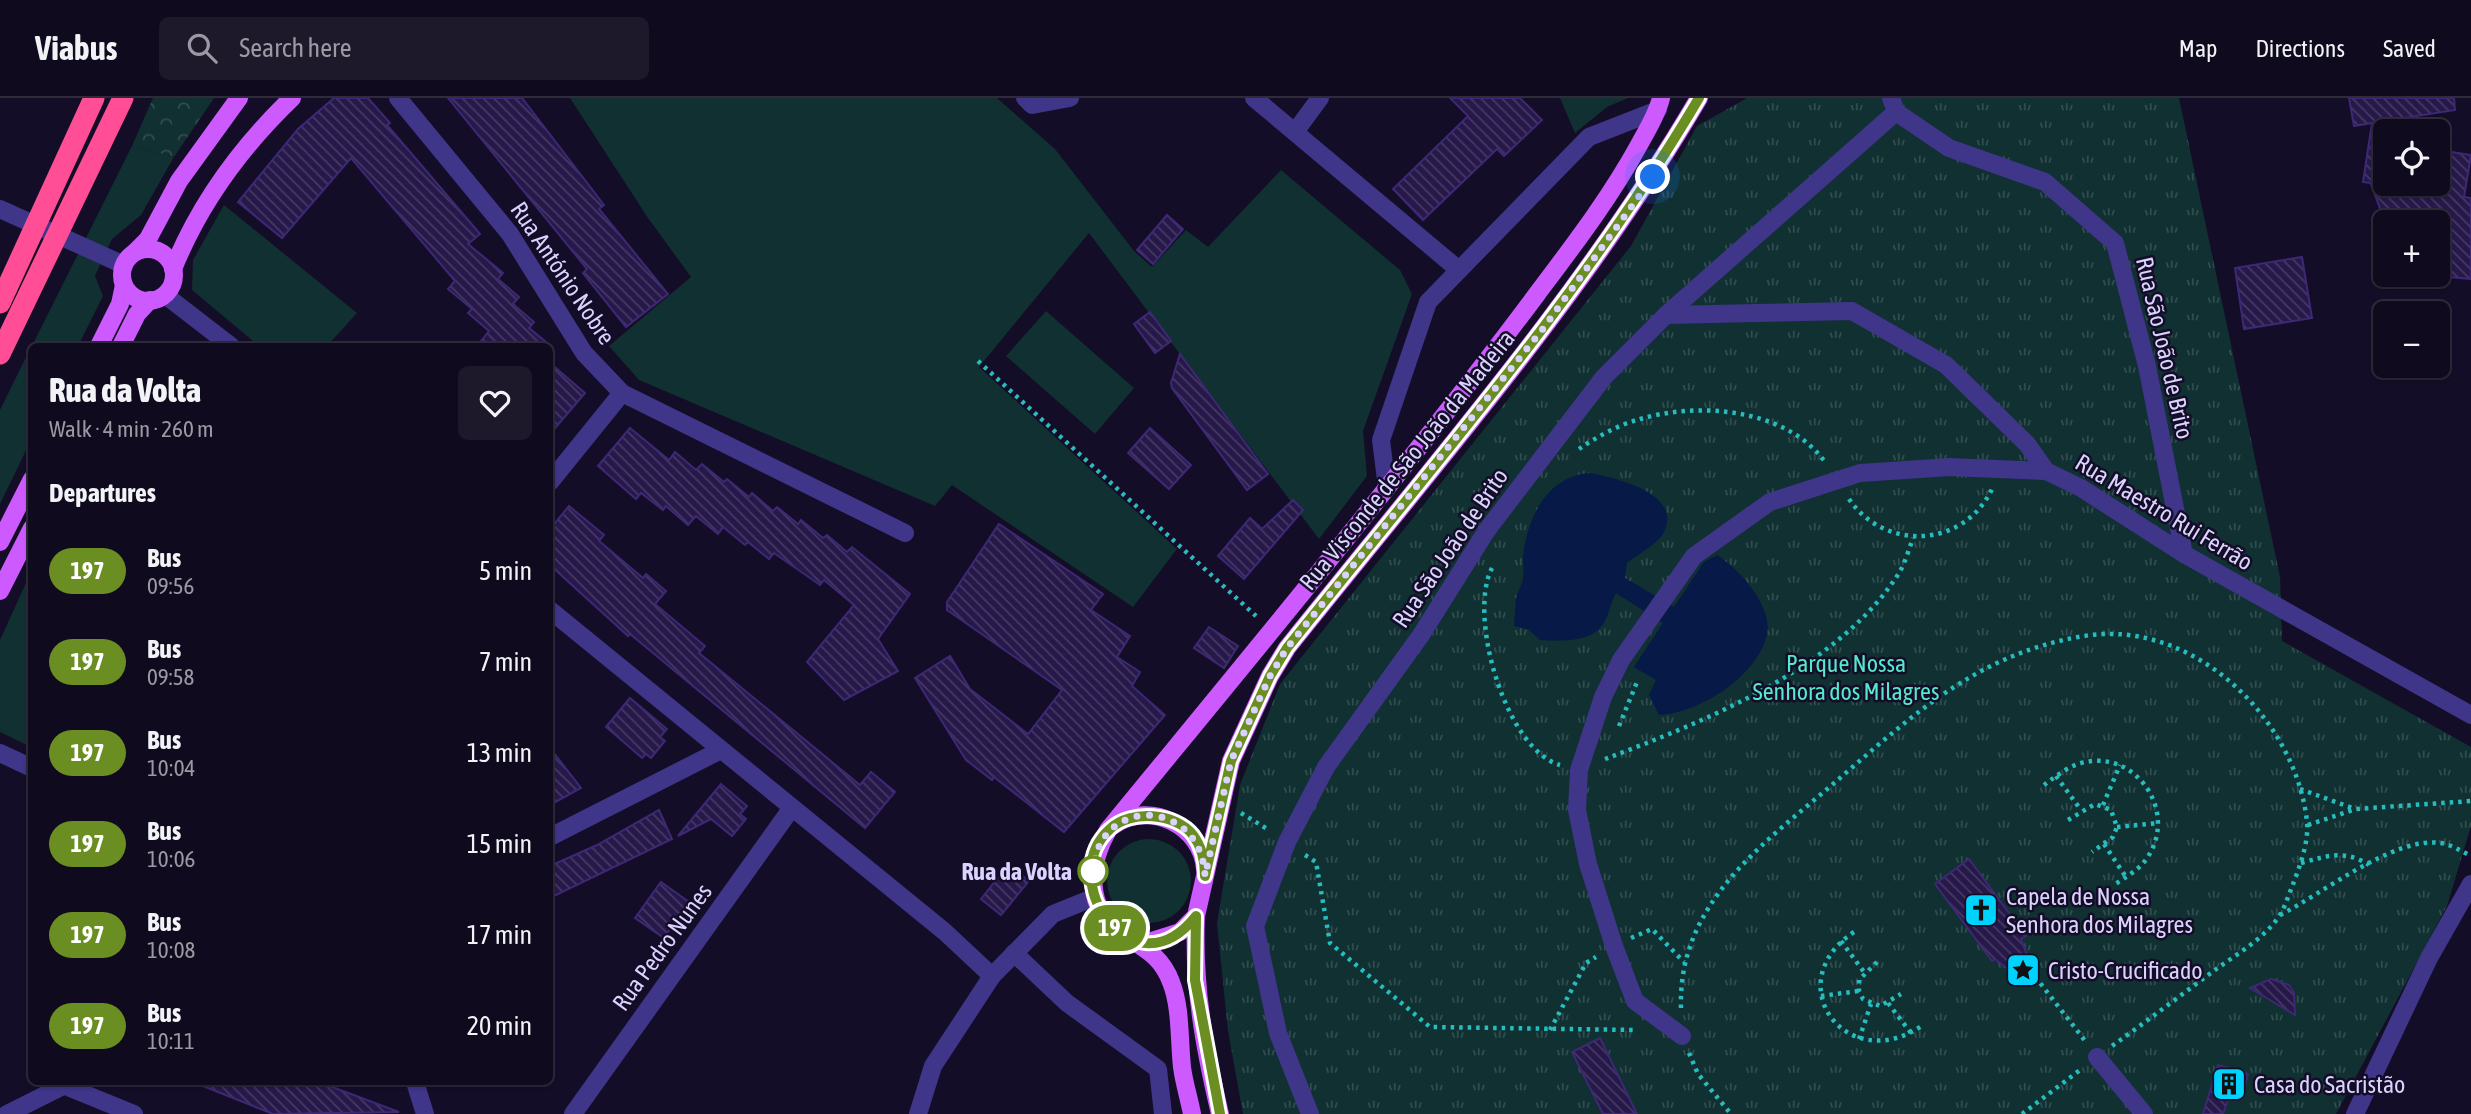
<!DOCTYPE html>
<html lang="en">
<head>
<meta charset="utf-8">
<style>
  :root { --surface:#0f0a1d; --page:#1d182a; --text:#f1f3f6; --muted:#9b9aa4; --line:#2f2b3b }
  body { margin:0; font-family:"Asap Condensed",sans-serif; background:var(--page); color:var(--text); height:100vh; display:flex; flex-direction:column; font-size:26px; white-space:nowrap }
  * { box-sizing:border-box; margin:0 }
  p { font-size:23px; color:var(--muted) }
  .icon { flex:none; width:38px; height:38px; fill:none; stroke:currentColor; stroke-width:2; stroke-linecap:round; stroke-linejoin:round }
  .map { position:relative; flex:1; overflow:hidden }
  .details { position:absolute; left:28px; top:245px; width:525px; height:742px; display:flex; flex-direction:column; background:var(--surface); border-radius:10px; box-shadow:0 2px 5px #0004,0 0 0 2px var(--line) }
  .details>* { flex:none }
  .badge { padding:0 14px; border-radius:23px; font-size:24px; line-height:46px }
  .buttons { position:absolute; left:2373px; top:21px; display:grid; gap:14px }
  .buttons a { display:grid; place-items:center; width:77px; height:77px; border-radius:10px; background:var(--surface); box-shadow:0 2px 5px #0004,0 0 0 2px var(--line); font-size:35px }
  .you { position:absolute; width:35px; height:35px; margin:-18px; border:5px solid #fff; border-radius:50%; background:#1a73e8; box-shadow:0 0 0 10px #1a73e833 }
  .map>.badge { position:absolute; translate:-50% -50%; box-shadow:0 0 0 4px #fff }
  h2 { padding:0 21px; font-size:26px; line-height:63px }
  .round { display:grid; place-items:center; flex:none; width:74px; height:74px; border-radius:10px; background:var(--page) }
  .headline { display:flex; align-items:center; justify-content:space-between; height:119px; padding:0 21px }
  h1 { font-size:33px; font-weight:800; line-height:52px }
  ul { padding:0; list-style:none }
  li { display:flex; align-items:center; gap:21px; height:91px; padding:0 21px }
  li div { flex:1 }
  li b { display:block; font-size:26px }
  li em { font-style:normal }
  li .badge { min-width:77px; font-weight:700; text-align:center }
  header { display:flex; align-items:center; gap:42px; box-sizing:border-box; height:98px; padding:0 35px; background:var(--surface); border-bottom:2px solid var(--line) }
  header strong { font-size:33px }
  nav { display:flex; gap:38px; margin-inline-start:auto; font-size:24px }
  .search { width:490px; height:63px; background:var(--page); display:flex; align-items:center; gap:18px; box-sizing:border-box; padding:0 24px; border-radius:10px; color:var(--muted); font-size:26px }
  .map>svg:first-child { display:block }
  .grass { fill:#103031 }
  .forest { fill:url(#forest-crowns) }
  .park { fill:url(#park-tufts) }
  .water { fill:#061947 }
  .building { fill:url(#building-back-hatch); stroke:#3e2876; stroke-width:2 }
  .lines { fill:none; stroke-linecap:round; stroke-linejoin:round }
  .path { stroke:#27bdbf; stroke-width:4.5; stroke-dasharray:3.5 5; stroke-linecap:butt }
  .minor { stroke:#3f3589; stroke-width:18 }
  .major { stroke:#cd5aff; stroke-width:18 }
  .highway { stroke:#ff4e96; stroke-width:21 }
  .line-casing { stroke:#fff; stroke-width:16 }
  .line { stroke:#6b8e23; stroke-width:10 }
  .walk { stroke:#dbd3ff; stroke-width:7; stroke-dasharray:0 12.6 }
  .stop-dot { fill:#fff; stroke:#6b8e23; stroke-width:3.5 }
  .labels { text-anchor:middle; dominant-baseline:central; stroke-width:5; stroke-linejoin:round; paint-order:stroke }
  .street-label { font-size:24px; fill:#dbd3ff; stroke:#140d27 }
  .park-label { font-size:24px; fill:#56e8ce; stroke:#140d27 }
  .stop-label { font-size:24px; font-weight:bold; fill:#dbd3ff; stroke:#140d27; text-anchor:end }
  .poi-label { font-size:24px; fill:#dbd3ff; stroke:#140d27; text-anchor:start }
</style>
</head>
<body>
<header>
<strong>Viabus</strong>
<div class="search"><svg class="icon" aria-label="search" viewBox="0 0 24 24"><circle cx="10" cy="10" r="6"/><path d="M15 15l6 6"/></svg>Search here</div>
<nav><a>Map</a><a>Directions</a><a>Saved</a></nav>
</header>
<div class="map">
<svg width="2471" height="1016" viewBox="0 0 2471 1016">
  <defs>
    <pattern id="forest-crowns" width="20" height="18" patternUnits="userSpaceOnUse" patternTransform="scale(1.75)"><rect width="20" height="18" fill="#103031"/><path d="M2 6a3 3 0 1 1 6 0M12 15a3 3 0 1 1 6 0" fill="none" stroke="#324d50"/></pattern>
    <pattern id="park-tufts" width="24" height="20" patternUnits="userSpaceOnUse" patternTransform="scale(1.75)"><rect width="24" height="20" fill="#103031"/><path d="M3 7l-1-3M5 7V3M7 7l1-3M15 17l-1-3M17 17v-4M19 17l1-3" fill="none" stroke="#324d50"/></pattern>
    <pattern id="building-back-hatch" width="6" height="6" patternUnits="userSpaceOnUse" patternTransform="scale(1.75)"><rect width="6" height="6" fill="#261849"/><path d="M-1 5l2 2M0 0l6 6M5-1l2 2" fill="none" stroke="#453964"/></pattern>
  </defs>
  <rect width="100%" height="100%" fill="#140d27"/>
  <g class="grass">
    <polygon points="570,0 997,0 1055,51 1134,153 1152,169 1186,132 1208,149 1281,72 1400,172 1412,196 1363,333 1367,378 1319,441 1089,135 979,269 1177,451 1133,509 952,387 935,408 639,282 609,248 691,179 648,120"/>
    <polygon points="1560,0 1628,0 1607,9 1575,35"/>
    <polygon points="132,48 174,59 141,117 112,141 95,178 103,198 78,248 32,248"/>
    <polygon points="224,107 357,215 327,248 259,248 192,192 193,162"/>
    <polygon points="1046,213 1134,290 1095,336 1006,258"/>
    <polygon points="31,249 31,342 0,406 0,312"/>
    <polygon points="31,474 32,649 31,649 0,634 0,542"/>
    <circle cx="1149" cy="783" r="42"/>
  </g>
  <polygon class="forest" points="153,0 214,0 174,59 132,48"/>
  <polygon class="park" points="1747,0 2179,0 2280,479 2282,543 2471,649 2471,728 2447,808 2336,1016 1243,1016 1228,933 1217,825 1240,687 1280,586 1631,148 1697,28"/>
  <path class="water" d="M1591 375C1618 381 1682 395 1664 434 1659 445 1637 457 1627 465L1625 480 1674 509 1704 464 1717 457C1738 470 1773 508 1767 536 1758 578 1700 615 1659 617L1649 597 1656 582 1634 569 1663 525 1616 495C1610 505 1609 518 1603 526 1591 545 1560 543 1540 542L1528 531 1514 528C1515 519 1515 510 1516 501 1517 494 1522 488 1523 481 1524 474 1523 466 1523 459 1527 419 1548 377 1591 375Z"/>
  <g class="building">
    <polygon points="334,0 368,0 390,25 387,27 480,136 468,146 503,175 498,181 519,199 513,206 534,224 529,230 551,248 477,248 489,233 468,215 472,211 448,191 455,183 351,60 282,140 238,104 298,31"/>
    <polygon points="448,0 522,0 604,107 599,111 668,196 626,229 583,175 587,171"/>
    <polygon points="1450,0 1520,0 1542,22 1504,58 1497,51 1423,122 1393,91 1468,18"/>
    <polygon points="2349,0 2454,0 2455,12 2385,23 2385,86 2438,86 2438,52 2471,57 2464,99 2471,100 2471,181 2438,178 2438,124 2385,124 2371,86 2377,86 2363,84 2372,25 2354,28"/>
    <polygon points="1167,117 1183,131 1153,166 1137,152"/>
    <polygon points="2302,159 2312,220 2244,231 2235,170"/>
    <polygon points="1150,214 1171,243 1155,255 1134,226"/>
    <polygon points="1180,256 1268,376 1247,392 1172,290 1171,285"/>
    <polygon points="550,265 585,295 550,336"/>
    <polygon points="630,330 669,362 675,354 696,372 702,366 724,384 727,381 749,399 752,395 773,413 777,409 798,426 801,422 823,440 827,437 847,454 852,449 910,496 878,541 898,573 844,602 807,564 854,507 824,482 820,487 774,455 769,461 748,444 745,447 723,429 718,436 696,418 688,427 666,408 663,412 641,395 636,401 598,368"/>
    <polygon points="1150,330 1191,367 1169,391 1128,355"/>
    <polygon points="1293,402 1303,412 1244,481 1218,458 1250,420 1262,431"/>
    <polygon points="569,408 604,437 599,443 643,480 646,476 666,493 655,506 705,548 699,555 860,687 871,674 895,694 865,730 630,536 628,538 550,467 550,431"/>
    <polygon points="999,426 1103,496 1091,512 1130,538 1117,559 1140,574 1132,588 1165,617 1064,734 994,679 992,682 966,662 915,580 950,558 970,591 1028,636 1062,592 947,512 947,504"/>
    <polygon points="1209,529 1238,548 1224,570 1194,550"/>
    <polygon points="630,600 667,631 660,639 665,643 651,660 646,656 642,660 606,629"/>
    <polygon points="550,650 581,690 550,707"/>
    <polygon points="721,686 747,708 740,716 746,721 732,738 711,721 678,738"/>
    <polygon points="659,712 672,741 550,800 550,768 597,747"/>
    <polygon points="1969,761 2026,838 2021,841 2028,860 2023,872 2010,873 1995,861 1992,863 1935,786"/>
    <polygon points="1008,767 1029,783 1001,817 981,801"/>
    <polygon points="661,784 689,804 664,840 635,820"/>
    <polygon points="2271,881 2289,887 2294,895 2295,917 2250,890"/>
    <polygon points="1600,940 1637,1016 1603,1016 1572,954"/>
    <polygon points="2218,967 2248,976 2241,1000 2230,996 2223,1016 2203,1016"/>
    <polygon points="193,984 319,984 399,1014 273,1016"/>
  </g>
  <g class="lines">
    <g class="path">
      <polyline points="978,263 1256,518"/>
      <path d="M1579 351C1595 340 1618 327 1637 322 1697 303 1786 310 1825 364"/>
      <path d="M1849 401C1885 454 1964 450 1992 391"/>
      <path d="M1492 470C1467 518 1506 652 1560 667"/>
      <polyline points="1619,628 1637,584"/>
      <path d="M1605 661C1706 623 1839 570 1899 475 1905 465 1909 451 1913 440"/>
      <polyline points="2056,678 2081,712"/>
      <path d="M2044 687C2055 679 2067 669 2081 665 2136 650 2179 714 2147 760 2139 772 2126 779 2114 787"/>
      <polyline points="2300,691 2355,711"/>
      <polyline points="2103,707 2120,667"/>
      <polyline points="1241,715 1269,732"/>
      <polyline points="2068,722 2095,706 2111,712 2117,729 2113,739 2092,754"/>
      <polyline points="2308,727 2356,711 2471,703"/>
      <polyline points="2117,729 2159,725"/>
      <polyline points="2104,746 2126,779"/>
      <polyline points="1305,757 1316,764 1330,845 1430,929 1636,932"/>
      <path d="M2301 765C2327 758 2345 751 2369 767"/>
      <path d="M2280 817C2322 796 2394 738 2441 745 2452 747 2461 753 2471 758"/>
      <path d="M1854 834C1777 885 1847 980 1923 927"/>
      <polyline points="1631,840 1652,831 1684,864"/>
      <polyline points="1841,843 1864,874"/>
      <polyline points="1877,864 1859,882 1859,893 1863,901 1880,908 1901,896"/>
      <polyline points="2030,872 2086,944"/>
      <polyline points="1821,898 1859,893"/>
      <polyline points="1888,905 1911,935"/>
      <path d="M1681 910C1678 816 1746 759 1813 703 1899 631 1967 557 2084 538 2192 520 2296 620 2307 724 2309 745 2299 770 2292 789 2288 798 2285 809 2280 817 2265 840 2237 856 2215 872 2181 897 2147 923 2112 948"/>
      <polyline points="1550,932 1586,865 1596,859"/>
      <polyline points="1859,941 1871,906"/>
      <polyline points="1689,955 1698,976 1731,1016"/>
      <polyline points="2022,1016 2080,972"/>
    </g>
    <g class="minor">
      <polyline points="398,0 510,136 584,255 622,295 905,435"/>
      <polyline points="1025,0 1032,7 1070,0"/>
      <polyline points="1254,0 1459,172"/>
      <polyline points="1891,0 1896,14 1949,50 2045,84 2115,145 2147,268 2184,456"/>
      <polyline points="1295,34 1320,0"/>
      <polyline points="0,111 124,167"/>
      <polyline points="165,197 231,248"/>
      <polyline points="1666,217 1852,213 1946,267 2027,346 2046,373"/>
      <polyline points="550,384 622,295"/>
      <polyline points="1387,390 1381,342 1428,204 1589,39 1658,12"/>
      <polyline points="550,512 945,834 992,878"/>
      <polyline points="0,655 32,670"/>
      <polyline points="550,739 719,653"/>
      <polyline points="1014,855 1067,905 1158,971 1163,1016"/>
      <polyline points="1682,938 1635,903 1614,848 1588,766 1577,712 1579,672 1603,599 1621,562 1694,458 1770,404 1860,375 1950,369 2046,373 2081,390 2184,456 2471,617"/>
      <polyline points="2097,959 2144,1016"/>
      <polyline points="415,984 425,1016"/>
      <polyline points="63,987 134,1016"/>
      <polyline points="7,1016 71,984"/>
      <polyline points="573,1016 791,711"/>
      <polyline points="918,1016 933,968 992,878 1053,816 1095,799"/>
      <polyline points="1310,1016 1278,935 1255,828 1287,744 1326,669 1421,537 1487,432 1604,279 1666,217 1896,14"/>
      <polyline points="2355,1016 2429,860 2471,786"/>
    </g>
    <g class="major">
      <circle cx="148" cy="177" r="26"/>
      <polyline points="135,154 148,141 179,83 239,0"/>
      <path d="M173 171C199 107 242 48 292 0"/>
      <polyline points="99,248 120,206 124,187"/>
      <polyline points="121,248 137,216 150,202"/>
      <polyline points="0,444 32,381"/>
      <polyline points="0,493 32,430"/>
      <path d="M1114 727C1150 702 1202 728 1205 771"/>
      <path d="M1196 818C1193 888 1204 948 1220 1016"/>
      <path d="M1142 846 1180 834 1196 818 1231 663 1270 578 1287 550C1430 371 1583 198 1699 0"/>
      <path d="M1192 1016C1189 1000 1184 985 1182 969 1179 941 1181 909 1171 884 1161 857 1143 850 1122 836 1085 811 1088 767 1108 732 1253 555 1400 379 1537 196 1573 148 1610 100 1639 47 1647 32 1657 17 1661 0"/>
    </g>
    <g class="highway">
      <polyline points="0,205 94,0"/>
      <polyline points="0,256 123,0"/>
    </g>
  </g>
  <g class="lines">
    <g class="line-casing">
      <path id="line" d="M1220 1016 1195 882 1196 818C1133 898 1054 781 1110 731 1131 711 1176 715 1193 737 1202 749 1205 763 1205 778L1231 663 1270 578 1287 550C1430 371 1582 198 1699 0"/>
    </g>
    <use href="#line" class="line"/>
    <path class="walk" d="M1093 773C1099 696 1201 700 1205 778L1231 663 1270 578 1287 550 1542 232 1653 79"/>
  </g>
  <defs>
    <g id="church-square" transform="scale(1.75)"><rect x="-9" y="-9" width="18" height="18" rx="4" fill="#00d2fe" stroke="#140d27"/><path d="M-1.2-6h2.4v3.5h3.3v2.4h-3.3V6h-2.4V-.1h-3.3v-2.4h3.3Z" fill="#111"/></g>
    <g id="sight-square" transform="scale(1.75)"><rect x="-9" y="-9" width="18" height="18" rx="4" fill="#00d2fe" stroke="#140d27"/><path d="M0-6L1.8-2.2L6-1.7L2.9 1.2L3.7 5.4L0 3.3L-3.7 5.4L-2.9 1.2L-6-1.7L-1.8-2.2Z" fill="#111"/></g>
    <g id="building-square" transform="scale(1.75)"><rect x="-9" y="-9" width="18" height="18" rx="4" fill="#00d2fe" stroke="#140d27"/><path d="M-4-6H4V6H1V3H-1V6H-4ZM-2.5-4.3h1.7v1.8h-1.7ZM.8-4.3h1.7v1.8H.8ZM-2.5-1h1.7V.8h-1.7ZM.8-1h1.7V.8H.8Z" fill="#111"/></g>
  </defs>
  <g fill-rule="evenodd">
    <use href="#church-square" x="1981" y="812"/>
    <use href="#sight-square" x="2023" y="872"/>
    <use href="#building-square" x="2229" y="986"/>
  </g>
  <circle class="stop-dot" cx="1093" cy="773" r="14"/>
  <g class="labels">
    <g class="street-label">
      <text transform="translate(563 175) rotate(56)">Rua António Nobre</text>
      <text transform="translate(2165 250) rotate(77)">Rua São João de Brito</text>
      <text transform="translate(1407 362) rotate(-51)">Rua Visconde de São João da Madeira</text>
      <text transform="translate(2164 414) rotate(31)">Rua Maestro Rui Ferrão</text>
      <text transform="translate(1450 450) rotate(-56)">Rua São João de Brito</text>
      <text transform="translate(662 849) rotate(-54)">Rua Pedro Nunes</text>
    </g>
    <g class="park-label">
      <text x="1846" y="565">Parque Nossa<tspan x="1846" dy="28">Senhora dos Milagres</tspan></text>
    </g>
    <g class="stop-label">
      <text x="1072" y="773">Rua da Volta</text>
    </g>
    <g class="poi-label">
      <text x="2006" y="798">Capela de Nossa<tspan x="2006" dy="28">Senhora dos Milagres</tspan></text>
      <text x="2048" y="872">Cristo-Crucificado</text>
      <text x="2254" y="986">Casa do Sacristão</text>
    </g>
  </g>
</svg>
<div class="buttons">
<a><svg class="icon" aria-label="locate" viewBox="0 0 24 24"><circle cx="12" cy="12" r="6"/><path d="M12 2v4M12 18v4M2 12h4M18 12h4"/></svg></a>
<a>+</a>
<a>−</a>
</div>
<div class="you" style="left:1653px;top:79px"></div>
<b class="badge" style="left:1115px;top:830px;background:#6b8e23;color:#fff">197</b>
<section class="details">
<div class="headline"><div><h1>Rua da Volta</h1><p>Walk · 4 min · 260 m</p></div><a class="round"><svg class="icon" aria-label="heart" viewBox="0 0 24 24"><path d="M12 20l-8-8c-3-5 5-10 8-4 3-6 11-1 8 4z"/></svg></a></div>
<h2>Departures</h2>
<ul>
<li><span class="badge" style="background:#6b8e23;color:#fff">197</span><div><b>Bus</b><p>09:56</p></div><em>5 min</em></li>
<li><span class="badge" style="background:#6b8e23;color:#fff">197</span><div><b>Bus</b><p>09:58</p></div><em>7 min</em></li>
<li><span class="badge" style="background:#6b8e23;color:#fff">197</span><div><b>Bus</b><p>10:04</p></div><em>13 min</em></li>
<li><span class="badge" style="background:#6b8e23;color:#fff">197</span><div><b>Bus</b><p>10:06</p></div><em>15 min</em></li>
<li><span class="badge" style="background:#6b8e23;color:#fff">197</span><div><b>Bus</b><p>10:08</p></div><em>17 min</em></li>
<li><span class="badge" style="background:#6b8e23;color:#fff">197</span><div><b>Bus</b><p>10:11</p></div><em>20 min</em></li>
</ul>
</section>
</div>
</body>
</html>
